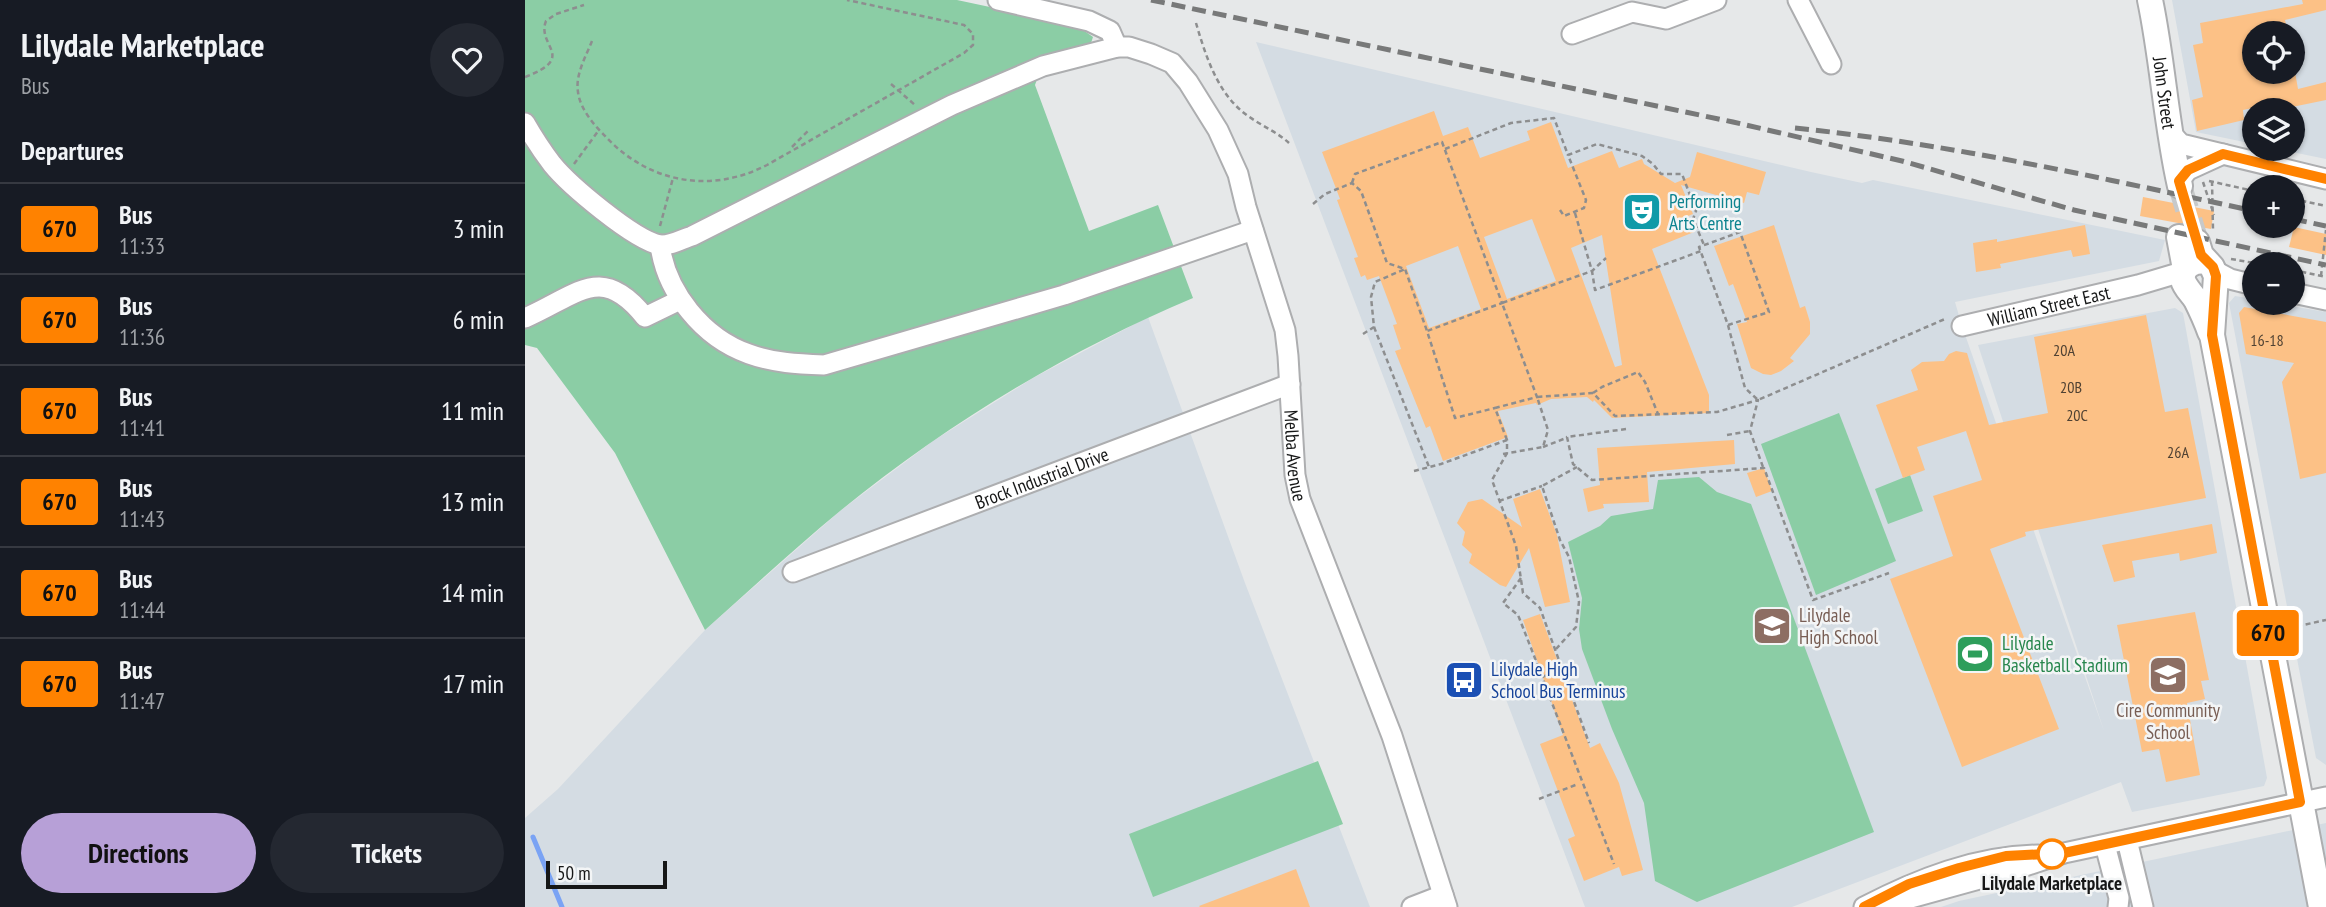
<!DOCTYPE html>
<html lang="en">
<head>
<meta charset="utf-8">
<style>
  :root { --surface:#171b24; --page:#242831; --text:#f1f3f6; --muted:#9ea1a6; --line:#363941; --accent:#b7a0d7 }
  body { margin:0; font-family:"PT Sans Narrow",sans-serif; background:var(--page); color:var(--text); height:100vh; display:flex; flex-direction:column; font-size:26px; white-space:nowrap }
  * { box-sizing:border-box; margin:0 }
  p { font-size:23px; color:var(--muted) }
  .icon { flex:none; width:38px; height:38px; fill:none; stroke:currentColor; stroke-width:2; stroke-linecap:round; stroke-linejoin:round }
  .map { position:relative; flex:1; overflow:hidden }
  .side { display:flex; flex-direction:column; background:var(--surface); width:525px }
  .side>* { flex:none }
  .badge { padding:0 14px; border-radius:5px; font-size:24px; line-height:46px }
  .buttons { position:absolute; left:1717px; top:21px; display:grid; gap:14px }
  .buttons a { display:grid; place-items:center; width:63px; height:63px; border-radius:50%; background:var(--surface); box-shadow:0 2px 5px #0004; font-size:35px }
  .scale { position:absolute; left:21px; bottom:18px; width:121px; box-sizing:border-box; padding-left:7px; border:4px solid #161717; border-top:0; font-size:19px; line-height:24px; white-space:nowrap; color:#161717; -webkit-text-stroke:5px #f3f5f6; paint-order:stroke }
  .map>.badge { position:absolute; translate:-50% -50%; box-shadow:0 0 0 4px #fff }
  h2 { padding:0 21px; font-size:26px; line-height:63px }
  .round { display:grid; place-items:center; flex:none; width:74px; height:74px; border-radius:37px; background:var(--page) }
  .head { display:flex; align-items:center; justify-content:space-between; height:119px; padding:0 21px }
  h1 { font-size:33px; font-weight:600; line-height:52px }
  .button { display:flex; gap:14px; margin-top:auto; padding:14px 21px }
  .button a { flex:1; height:80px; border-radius:42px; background:var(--accent); color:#111; font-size:28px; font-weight:600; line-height:80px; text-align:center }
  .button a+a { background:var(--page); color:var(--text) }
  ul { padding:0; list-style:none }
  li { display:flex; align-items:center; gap:21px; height:91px; padding:0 21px; border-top:2px solid var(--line) }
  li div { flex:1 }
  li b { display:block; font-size:26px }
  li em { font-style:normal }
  li .badge { min-width:77px; font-weight:700; text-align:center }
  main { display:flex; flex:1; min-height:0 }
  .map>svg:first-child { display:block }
  .built { fill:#d4dce3; fill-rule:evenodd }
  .green { fill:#8bcda5 }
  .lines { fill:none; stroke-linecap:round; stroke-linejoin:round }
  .stream { stroke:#7aa3f4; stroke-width:5 }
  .building { fill:#fcc186; fill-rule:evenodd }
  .major-tunnel { stroke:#c7c9ca; stroke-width:24; stroke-dasharray:24 12; stroke-linecap:butt }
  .minor-casing { stroke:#adaeb0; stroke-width:23 }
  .major-casing { stroke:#adaeb0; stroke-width:28 }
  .path { stroke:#8d8e8f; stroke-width:2.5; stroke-dasharray:5 3.5; stroke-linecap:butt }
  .minor { stroke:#fff; stroke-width:19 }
  .major { stroke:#fff; stroke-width:24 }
  .rail { stroke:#787979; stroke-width:5; stroke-dasharray:14 7; stroke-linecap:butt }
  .line-casing { stroke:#fff; stroke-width:16 }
  .line { stroke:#ff8200; stroke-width:10 }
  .stop-dot { fill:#fff; stroke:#ff8200; stroke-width:3.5 }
  .labels { text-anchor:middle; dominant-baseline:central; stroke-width:5; stroke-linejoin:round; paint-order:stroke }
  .number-label { font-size:16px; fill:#504233 }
  .street-label { font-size:19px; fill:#161717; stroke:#f3f5f6 }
  .culture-label { font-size:19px; fill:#0d838f; stroke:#f3f5f6; text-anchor:start }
  .education-label { font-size:19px; fill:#785e54; stroke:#f3f5f6; text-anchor:start }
  .leisure-label { font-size:19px; fill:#27864d; stroke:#f3f5f6; text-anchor:start }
  .transit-label { font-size:19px; fill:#164399; stroke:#f3f5f6; text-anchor:start }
  .stop-label { font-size:19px; font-weight:bold; fill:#161717; stroke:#f3f5f6 }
</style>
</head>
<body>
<main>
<section class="side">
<div class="head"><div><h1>Lilydale Marketplace</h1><p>Bus</p></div><a class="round"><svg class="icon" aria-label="heart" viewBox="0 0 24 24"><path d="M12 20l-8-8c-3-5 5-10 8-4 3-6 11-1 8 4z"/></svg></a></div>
<h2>Departures</h2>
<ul>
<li><span class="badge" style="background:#ff8200;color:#111">670</span><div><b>Bus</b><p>11:33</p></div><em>3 min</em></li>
<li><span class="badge" style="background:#ff8200;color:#111">670</span><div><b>Bus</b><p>11:36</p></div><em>6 min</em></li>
<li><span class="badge" style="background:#ff8200;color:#111">670</span><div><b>Bus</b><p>11:41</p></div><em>11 min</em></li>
<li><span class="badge" style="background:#ff8200;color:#111">670</span><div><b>Bus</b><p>11:43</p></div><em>13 min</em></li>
<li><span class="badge" style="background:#ff8200;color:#111">670</span><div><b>Bus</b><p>11:44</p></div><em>14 min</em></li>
<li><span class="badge" style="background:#ff8200;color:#111">670</span><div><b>Bus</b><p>11:47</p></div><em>17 min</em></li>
</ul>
<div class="button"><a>Directions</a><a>Tickets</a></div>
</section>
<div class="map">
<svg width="1801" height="907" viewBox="0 0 1801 907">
  <rect width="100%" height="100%" fill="#e6e8e9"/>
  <g class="built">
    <path d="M1647 0H1801V159L1753 149H1768V110H1729V144L1671 132ZM1729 33H1768V72H1729Z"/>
    <polygon points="731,42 1286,172 1337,183 1348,180 1640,240 1634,261 1430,302 1437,326 1579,731 1453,345 1650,308 1658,313 1742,778 1739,786 1607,812 1596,782 1267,907 1060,907"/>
    <polygon points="1710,296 1729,299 1729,303 1748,303 1801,312 1801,765 1791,758 1704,303"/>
    <polygon points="623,317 720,583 845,907 0,907 0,818 33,789 180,630 315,511 408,441 508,378"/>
    <polygon points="1801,823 1801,907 1416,907 1434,901"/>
  </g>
  <g class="green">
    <path d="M0 0H432L531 21 558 30 568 37 566 43 519 59 510 85 564 231 633 205 668 298C542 351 422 424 315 511 269 549 225 590 180 630L90 453 12 348 0 345Z"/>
    <polygon points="1314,413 1371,561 1291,595 1236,444"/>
    <polygon points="1385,475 1398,511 1363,524 1350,489"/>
    <polygon points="1174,477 1192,492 1226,504 1349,832 1172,902 1130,881 1119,803 1087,729 1057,649 1054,629 1057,598 1043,542 1075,526 1086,516 1128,509 1133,480"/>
    <polygon points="793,761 818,824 628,897 604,834"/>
  </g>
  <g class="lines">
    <polyline class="stream" points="8,837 37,907"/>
  </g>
  <g class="building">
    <polygon points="1777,0 1801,0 1801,10 1760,20 1763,33 1729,33 1729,72 1770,72 1773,89 1801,82 1801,100 1758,109 1756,102 1718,110 1719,120 1672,131 1667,100 1678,97 1668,45 1678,43 1675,23 1778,4"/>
    <path d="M909 111 918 136 943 127 955 158 1005 140 1002 131 1026 122 1043 168 1087 151 1094 168 1117 159 1119 164 1150 183 1165 177 1172 152 1241 172 1234 195 1222 192 1219 203 1156 185 1168 214 1163 216 1169 232 1127 249 1184 395V413L1087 418 1069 400 1068 402 1062 397 1026 399 1012 405 1011 403 973 411 983 437 918 461 905 426 901 428 870 351 876 349 868 325 872 324 854 276 842 280 840 275 836 277 829 258 833 257 812 200 815 199 797 152ZM1007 219 1031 281 982 299 959 237ZM1077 235 1097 365 1090 367 1046 248ZM933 246 956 309 904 328 881 266Z"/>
    <polygon points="1618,197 1689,211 1686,229 1615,216"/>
    <polygon points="1249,225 1275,308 1280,306 1285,322 1285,334 1265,358 1269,361 1256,371 1246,375 1238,374 1226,368 1212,324 1222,322 1208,284 1204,286 1189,246"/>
    <polygon points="1560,225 1565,254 1548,257 1546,250 1475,264 1476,268 1451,272 1448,243 1472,239 1472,242"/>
    <polygon points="1769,227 1801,234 1801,255 1764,247"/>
    <polygon points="1719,307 1801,322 1801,473 1775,479 1757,382 1769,363 1721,354 1714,313"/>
    <polygon points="1621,315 1640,412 1663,408 1681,498 1500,532 1501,536 1465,549 1534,729 1437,767 1365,579 1428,556 1408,496 1457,480 1441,431 1392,447 1400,470 1378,478 1351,405 1393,390 1386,370 1397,362 1419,361 1424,354 1431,351 1442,353 1464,425 1523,413 1509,337"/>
    <polygon points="1209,440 1210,464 1122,472 1124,502 1078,504 1079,508 1063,512 1058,489 1075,485 1072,448"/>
    <polygon points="1239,468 1247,491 1231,497 1222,473"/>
    <polygon points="1015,489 1032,535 1045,602 1020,607 1004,548 981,587 975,585 944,563 947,554 937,545 940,532 932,523 943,502 957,499 997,527 988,499"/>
    <polygon points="1687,524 1692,553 1655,561 1654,553 1607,561 1610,577 1589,582 1577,545"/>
    <polygon points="1670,612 1684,680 1676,681 1680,699 1662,703 1675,775 1641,782 1634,749 1617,752 1592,625"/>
    <polygon points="1015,614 1065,748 1075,743 1094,783 1118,870 1097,876 1094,867 1059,881 1043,839 1050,836 1015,744 1038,735 998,620"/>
    <polygon points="771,869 785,907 675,907 674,906"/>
  </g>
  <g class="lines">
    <polyline class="major-tunnel" points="1655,186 1672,242"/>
    <g class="minor-casing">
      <g id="minor">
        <polyline points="473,0 564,21 585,31 592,47"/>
        <polyline points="1273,0 1306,64"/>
        <polyline points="1047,34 1107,12 1141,19 1191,0"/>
        <path id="s1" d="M0 123C8 137 17 151 27 164 44 185 109 240 135 245 146 246 157 239 167 236L427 105 518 66 592 47H604L626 54 647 63 663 82 693 130 713 174 721 207 760 330 763 356 770 475 775 499 867 736 922 907"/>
        <polyline points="1643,130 1656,144 1801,179"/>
        <polyline points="1654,181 1663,170 1698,154"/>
        <path d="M135 245C141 292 178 338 224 354 249 363 273 364 299 365L539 295 728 230"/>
        <polyline points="1690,271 1705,279 1729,285"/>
        <polyline points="1768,293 1801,300"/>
        <path d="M0 318C53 295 76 262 120 317L155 300"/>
        <path id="s2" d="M1437 326 1613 285 1660 271"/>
        <path id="s3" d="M268 572 765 384"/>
        <polyline points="1602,840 1618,907"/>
        <polyline points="1580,845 1594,898 1593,907"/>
        <polyline points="887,907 918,895"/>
        <path d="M1339 907C1393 879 1451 856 1513 855"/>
        <polyline points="1353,907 1494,868 1539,853 1801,797"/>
      </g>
    </g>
    <g class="major-casing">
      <g id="major">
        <path id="s4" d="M1625 0C1638 62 1641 125 1655 186"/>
        <polyline points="1654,237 1660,269"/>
        <polyline points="1672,242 1676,255 1687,267 1691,276 1687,335 1796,907"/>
        <path d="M1681 262C1670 260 1656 266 1658 280 1660 288 1667 293 1671 300 1676 310 1681 321 1685 332"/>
      </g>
    </g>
    <g class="path">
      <path d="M671 23C681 57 693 95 723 116 737 126 752 132 764 143"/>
      <path d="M67 41C61 56 50 75 53 92 55 109 69 125 81 137 124 183 186 194 242 165L439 53 448 45V34L439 25 322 0"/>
      <path d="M0 77C53 57 11 46 21 21L31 14 59 5"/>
      <polyline points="366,84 390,105"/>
      <polyline points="267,147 283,131"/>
      <polyline points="920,149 986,123 1029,118 1043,155"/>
      <polyline points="49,164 74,130"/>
      <polyline points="1684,181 1729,191"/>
      <polyline points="1687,181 1688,230"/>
      <polyline points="1678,182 1689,215"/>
      <polyline points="827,183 830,174 917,142 977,303 902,331 930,418 970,408"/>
      <polyline points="1748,187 1748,186"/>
      <polyline points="1768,199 1801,206"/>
      <polyline points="788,204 800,194 827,183 836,191 862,263 880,269 902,331"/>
      <polyline points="1035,210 1039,216 1059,208 1061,200 1043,155 1072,144 1117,156 1128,164 1136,174 1157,174 1171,211 1168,219 1179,245"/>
      <polyline points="1050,213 1067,271 1070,290 1176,251"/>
      <polyline points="135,226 148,178"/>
      <polyline points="1706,259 1735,264"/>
      <polyline points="1768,270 1801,277"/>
      <polyline points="1796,276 1801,230"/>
      <polyline points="1203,325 1244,312 1215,232 1174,247 1203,325 1204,329 1220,388 1233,400 1420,319"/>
      <polyline points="849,327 904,467"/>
      <polyline points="838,334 849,327 846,297 850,282 880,269"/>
      <polyline points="1068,393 1077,387 1113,372 1120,382 1133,414"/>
      <polyline points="1101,429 1042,437 1048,464 1067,480 1239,468 1288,600 1364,573"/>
      <polyline points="1202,435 1225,431"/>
      <polyline points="982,440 970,408 1012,397 977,303 1067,271 1081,258"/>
      <polyline points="1018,447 1041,438"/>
      <polyline points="978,454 1018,447 1023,430 1012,397 1068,393 1090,416 1192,412 1233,400 1225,431 1238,467"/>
      <polyline points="889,471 916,464 982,440 982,453 967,480 991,546 998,593 1015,608 1064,743"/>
      <polyline points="974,501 1017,486"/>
      <polyline points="996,578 978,603 993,615 1017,676"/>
      <polyline points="1764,628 1801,620"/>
      <polyline points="1031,649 1051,627 1054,602 1044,557 1035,540 1017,486 1052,467"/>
      <polyline points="1037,669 1017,677 1089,864"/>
      <polyline points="1014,799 1053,784"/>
    </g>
    <use href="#minor" class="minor"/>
    <use href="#major" class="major"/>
    <g class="rail">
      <polyline points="626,0 1208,122 1377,161 1549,210 1801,265"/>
      <path d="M1270 128C1425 144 1577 178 1729 211"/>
      <polyline points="1768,219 1801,226"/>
    </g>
  </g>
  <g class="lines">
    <g class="line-casing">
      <polyline id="line" points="1339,907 1384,884 1434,868 1481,856 1539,853 1775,802 1687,335 1691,276 1688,267 1676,255 1654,181 1663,170 1698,154 1801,179"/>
    </g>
    <use href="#line" class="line"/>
  </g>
  <defs>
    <g id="theatre-square" transform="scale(2.0125)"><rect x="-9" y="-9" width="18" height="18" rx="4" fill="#0f9aa8" stroke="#f3f5f6"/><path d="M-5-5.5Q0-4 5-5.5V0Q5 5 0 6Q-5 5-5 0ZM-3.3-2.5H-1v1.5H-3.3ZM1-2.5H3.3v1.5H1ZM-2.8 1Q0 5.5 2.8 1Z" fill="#fff"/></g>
    <g id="school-square" transform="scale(2.0125)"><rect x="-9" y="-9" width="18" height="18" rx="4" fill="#8d6e63" stroke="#f3f5f6"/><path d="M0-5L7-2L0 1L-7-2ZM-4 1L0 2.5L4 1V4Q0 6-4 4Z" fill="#fff"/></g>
    <g id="stadium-square" transform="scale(2.0125)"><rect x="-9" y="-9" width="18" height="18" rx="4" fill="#2e9e5b" stroke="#f3f5f6"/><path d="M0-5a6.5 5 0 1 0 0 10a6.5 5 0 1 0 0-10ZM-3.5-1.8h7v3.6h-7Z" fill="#fff"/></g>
    <g id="bus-square" transform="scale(2.0125)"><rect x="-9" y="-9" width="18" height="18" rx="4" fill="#1a4fb4" stroke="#f3f5f6"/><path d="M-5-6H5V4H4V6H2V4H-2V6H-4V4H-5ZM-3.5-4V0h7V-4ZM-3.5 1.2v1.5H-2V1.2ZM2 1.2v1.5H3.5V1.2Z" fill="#fff"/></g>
  </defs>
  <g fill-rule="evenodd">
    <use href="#theatre-square" x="1117" y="212"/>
    <use href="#school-square" x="1247" y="626"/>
    <use href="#stadium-square" x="1450" y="654"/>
    <use href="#school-square" x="1643" y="675"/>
    <use href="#bus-square" x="939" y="680"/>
  </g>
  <circle class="stop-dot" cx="1527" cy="854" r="14"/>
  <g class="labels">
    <g class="number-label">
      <text x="1742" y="340">16-18</text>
      <text x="1539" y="350">20A</text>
      <text x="1546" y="387">20B</text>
      <text x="1552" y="415">20C</text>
      <text x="1653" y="452">26A</text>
    </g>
    <g class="street-label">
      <text stroke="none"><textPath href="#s4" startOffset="94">John Street</textPath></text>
      <text stroke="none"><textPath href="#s2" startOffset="89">William Street East</textPath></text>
      <text stroke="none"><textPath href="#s1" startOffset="1162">Melba Avenue</textPath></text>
      <text stroke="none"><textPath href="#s3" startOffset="266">Brock Industrial Drive</textPath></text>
    </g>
    <g class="culture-label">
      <text x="1144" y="201">Performing<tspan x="1144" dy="22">Arts Centre</tspan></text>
    </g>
    <g class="education-label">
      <text x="1274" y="615">Lilydale<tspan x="1274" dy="22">High School</tspan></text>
      <text x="1643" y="710" text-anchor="middle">Cire Community<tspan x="1643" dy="22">School</tspan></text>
    </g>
    <g class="leisure-label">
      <text x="1477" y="643">Lilydale<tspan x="1477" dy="22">Basketball Stadium</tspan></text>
    </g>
    <g class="transit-label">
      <text x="966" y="669">Lilydale High<tspan x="966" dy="22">School Bus Terminus</tspan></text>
    </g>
    <g class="stop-label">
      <text x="1527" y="883">Lilydale Marketplace</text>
    </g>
  </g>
</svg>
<div class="buttons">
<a><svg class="icon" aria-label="locate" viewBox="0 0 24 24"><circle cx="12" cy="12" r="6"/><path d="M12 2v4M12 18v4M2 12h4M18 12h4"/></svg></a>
<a><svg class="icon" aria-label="layers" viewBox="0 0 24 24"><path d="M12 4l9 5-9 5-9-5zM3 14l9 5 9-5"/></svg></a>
<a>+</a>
<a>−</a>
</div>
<div class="scale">50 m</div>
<b class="badge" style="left:1743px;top:633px;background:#ff8200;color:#111">670</b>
</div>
</main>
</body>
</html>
